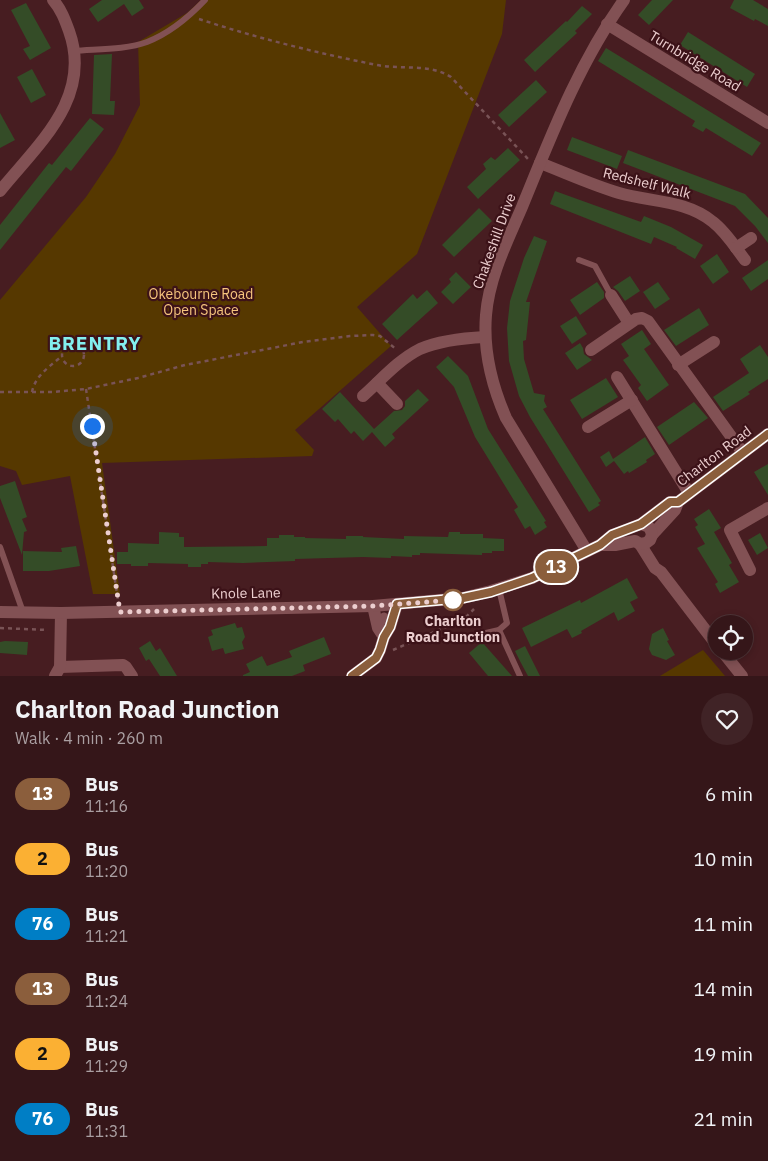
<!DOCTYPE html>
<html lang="en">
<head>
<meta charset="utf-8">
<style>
  :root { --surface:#351619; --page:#402326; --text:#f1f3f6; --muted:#aa9fa2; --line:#4f3538 }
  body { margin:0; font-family:"IBM Plex Sans",sans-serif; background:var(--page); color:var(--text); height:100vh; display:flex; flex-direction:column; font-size:19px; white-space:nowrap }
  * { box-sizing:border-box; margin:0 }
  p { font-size:16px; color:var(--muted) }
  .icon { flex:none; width:28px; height:28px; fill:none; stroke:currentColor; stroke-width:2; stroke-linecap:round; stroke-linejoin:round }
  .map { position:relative; height:676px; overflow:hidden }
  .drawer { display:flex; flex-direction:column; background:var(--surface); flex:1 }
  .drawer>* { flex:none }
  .badge { padding:0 10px; border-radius:16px; font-size:18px; line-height:32px }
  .controls { position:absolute; left:708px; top:615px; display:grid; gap:10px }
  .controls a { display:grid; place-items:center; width:45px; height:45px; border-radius:50%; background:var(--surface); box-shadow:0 2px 8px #0003,0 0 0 1px var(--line); font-size:25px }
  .you { position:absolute; width:25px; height:25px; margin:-12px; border:4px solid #fff; border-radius:50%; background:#1a73e8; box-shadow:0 0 0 8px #1a73e833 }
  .map>.badge { position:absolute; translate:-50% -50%; box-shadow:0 0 0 2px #fff }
  .round { display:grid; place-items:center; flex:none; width:52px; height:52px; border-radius:26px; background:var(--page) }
  .head { display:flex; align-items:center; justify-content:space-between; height:85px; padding:0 15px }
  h1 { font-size:24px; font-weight:700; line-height:38px }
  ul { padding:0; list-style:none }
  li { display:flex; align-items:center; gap:15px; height:65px; padding:0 15px }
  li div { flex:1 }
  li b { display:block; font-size:19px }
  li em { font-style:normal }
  li .badge { min-width:55px; font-weight:700; text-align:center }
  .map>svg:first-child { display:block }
  .green { fill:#563800 }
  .building { fill:#344c27 }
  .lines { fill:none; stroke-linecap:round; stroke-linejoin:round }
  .path { stroke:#795356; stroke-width:2.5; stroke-dasharray:4 4; stroke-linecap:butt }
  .service { stroke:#825154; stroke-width:6 }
  .pedestrian { stroke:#825154; stroke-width:9 }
  .minor { stroke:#825154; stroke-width:12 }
  .tertiary { stroke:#825154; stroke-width:12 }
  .line-casing { stroke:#fff; stroke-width:11 }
  .line { stroke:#8b5e3c; stroke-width:8 }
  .walk { stroke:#eccecf; stroke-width:5; stroke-dasharray:0 9 }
  .stop-dot { fill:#fff; stroke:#8b5e3c; stroke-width:2.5 }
  .labels { text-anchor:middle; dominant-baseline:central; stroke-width:4.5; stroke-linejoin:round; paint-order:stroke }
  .street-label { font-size:14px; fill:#eccecf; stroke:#3c1218 }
  .park-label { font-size:14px; fill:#f6c57d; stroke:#3c1218 }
  .stop-label { font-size:14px; font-weight:bold; fill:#eccecf; stroke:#3c1218 }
  .district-label { font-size:19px; font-weight:bold; letter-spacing:1px; fill:#83efef; stroke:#3c1218 }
</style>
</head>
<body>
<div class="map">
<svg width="768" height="676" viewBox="0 0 768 676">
  <rect width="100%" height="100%" fill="#471d21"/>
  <g class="green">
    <polygon points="201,0 506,0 502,34 417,254 357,307 391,346 295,430 314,450 312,456 102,463 120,594 93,594 70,476 22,485 16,471 0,466 0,300 86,197 115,154 140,105 138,42 187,13"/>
    <polygon points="703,650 725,676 660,676"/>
  </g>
  <g class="building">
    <polygon points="102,0 139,0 144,8 132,16 124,4 98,22 89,9"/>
    <polygon points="652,0 673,0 649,25 638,15"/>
    <polygon points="734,0 753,0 768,9 768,26 755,19 754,21 730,8"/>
    <polygon points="26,3 51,48 30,60 23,49 30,46 11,10"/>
    <polygon points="582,6 592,14 575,31 577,33 535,72 524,60 566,21 567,22"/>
    <polygon points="688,32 755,74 747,87 680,45"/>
    <polygon points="606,48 761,143 752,156 706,128 703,132 692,126 695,121 598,61"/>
    <polygon points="112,54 110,101 115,101 114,115 92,114 94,55"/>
    <polygon points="32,69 46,95 31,103 17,77"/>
    <polygon points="536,80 547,92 509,127 498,115"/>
    <polygon points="0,113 15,140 0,148"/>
    <polygon points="90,118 104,129 71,171 66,167 0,250 0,225 49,163 52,165"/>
    <polygon points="572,137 622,156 617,169 567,150"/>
    <polygon points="508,148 520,160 478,199 467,187 486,169 483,164 491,157 495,160"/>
    <polygon points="628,150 745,194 768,218 768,243 755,226 735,206 623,163"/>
    <polygon points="555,191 641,222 644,216 671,227 703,245 695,259 676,248 677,247 654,237 651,244 550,204"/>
    <polygon points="479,208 492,221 454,257 442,245"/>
    <polygon points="534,236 547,241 526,302 530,302 526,340 523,341 524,359 534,393 545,395 544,401 547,407 543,409 601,501 598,503 600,505 589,512 530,417 519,396 509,361 507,328 510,301 524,258"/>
    <polygon points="717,254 729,272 713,284 700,266"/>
    <polygon points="768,260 768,279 751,291 742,278"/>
    <polygon points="456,272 471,287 453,304 441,292 451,282 449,279"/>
    <polygon points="630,276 640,291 625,301 618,291 613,287"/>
    <polygon points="597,282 604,292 604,298 580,315 570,300"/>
    <polygon points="658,282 670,299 655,309 643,292"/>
    <polygon points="427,290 438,303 397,340 382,324 413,294 417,299"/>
    <polygon points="699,308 709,325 676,346 664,330"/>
    <polygon points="576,316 587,334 572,344 560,326"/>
    <polygon points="642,330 651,344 644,349 669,385 647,401 638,388 641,385 623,360 629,356 621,344"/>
    <polygon points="580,343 583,348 584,354 592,360 577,370 565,353"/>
    <polygon points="760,345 768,357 768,379 748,392 750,394 723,411 713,397 749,373 740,359"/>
    <polygon points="448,356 468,376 488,429 546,521 544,522 547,527 535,535 530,526 525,529 514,510 518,507 475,437 454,387 436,367"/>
    <polygon points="606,378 618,397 582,419 570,400"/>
    <polygon points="418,389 429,400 392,434 395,438 385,447 372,432 363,441 354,431 351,434 338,419 335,422 322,409 340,392 374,429 394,411 402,410 405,406 405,401"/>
    <polygon points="694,402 708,418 669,445 657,427"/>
    <polygon points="645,437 655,454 646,460 647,462 629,473 628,471 624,474 614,461 606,467 600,457 609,451 613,459"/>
    <polygon points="768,464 768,495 754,472"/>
    <polygon points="15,481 27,517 22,519 27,531 24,532 22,555 0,498 0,486"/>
    <polygon points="709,509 721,528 714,532 732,563 729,565 739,582 720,593 715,584 718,582 697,548 705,544 695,527 698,525 694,519"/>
    <polygon points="159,532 179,533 179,537 184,537 184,547 267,546 267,538 279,538 279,535 294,535 294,537 305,537 305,538 346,539 346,536 363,536 363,537 404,539 404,536 448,537 449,532 460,532 460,534 483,534 483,538 504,539 504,551 492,551 492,553 482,553 482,555 420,553 420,555 412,555 412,557 391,556 391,558 363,557 295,559 295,561 243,563 208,562 208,564 201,564 201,567 188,567 188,564 148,563 148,566 131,566 131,564 117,564 117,552 128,552 128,543 159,544"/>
    <polygon points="760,533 768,548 757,555 748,540"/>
    <polygon points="76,546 80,566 49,571 23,571 23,551 62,552 61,548"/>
    <polygon points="627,578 638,598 630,602 635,611 618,621 614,612 581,631 582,633 572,638 567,629 531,647 522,628 580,600 581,603"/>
    <polygon points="235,623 237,628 242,627 245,637 242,642 244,649 225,654 223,648 212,651 208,637 213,635 211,630"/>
    <polygon points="663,628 669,640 667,641 675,655 666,660 652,655 649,649 652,634"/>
    <polygon points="324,637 331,654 303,665 305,671 292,676 243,676 243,675 250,672 246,664 262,656 267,666 292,657 289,651"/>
    <polygon points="5,641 28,642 27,655 0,653 0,642"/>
    <polygon points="150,641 156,651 160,648 177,676 160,676 149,659 146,661 139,648"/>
    <polygon points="482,642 512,676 488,676 469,653"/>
    <polygon points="525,646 540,676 528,676 521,663 515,651"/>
  </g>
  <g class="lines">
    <g class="path">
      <path d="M199 19C257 38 317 53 377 65 402 70 429 63 451 77L528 159"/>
      <circle cx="73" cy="355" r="11"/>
      <polyline points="86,389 118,600"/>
      <polyline points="0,392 52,392 86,389 138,378 185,365 303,342 350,336 373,335 380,336 397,350"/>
      <path d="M32 392C35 376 49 367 62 356"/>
      <polyline points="0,628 48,630"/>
      <polyline points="393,650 464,619 474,609"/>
    </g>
    <g class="service">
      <path d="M74 51C95 49 126 50 147 42 170 33 188 18 205 0"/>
      <polyline points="579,260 595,266 611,295"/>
      <polyline points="0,547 23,612"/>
      <polyline points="499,630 520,676"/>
      <polyline points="486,633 499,630 507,623 499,589"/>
    </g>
    <polygon class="pedestrian" points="384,617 386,619 385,628 383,626"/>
    <g class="minor">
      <polyline points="607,24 768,123"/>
      <path d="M540 163C566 173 592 185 619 193 650 202 687 200 713 222 726 232 735 247 745 260"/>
      <path d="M0 191C38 144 93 98 69 31 65 20 61 9 53 0"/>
      <polyline points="736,248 751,238"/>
      <polyline points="611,295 629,323"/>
      <polyline points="591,350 636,319 642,318 648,321 743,453"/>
      <polyline points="678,365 714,342"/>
      <polyline points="617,377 689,493"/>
      <polyline points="377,383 397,404"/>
      <path d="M363 396C381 380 398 360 420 349 441 340 464 338 485 337"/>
      <polyline points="588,427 632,400"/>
      <polyline points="641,524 670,502 678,502 768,434"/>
      <polyline points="652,535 675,510 678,502"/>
      <path d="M587 551 506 418C492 386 483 352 486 315 489 277 507 242 522 207 551 136 579 63 624 0"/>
      <polyline points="750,570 730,530 768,508"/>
      <polyline points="373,606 378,628 384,637"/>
      <polyline points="60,667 123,665 126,667 132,676"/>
      <polyline points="55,676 60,667 61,613"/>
      <polyline points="352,676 376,658 380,650 384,637 390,627 397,604"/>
    </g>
    <g class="tertiary">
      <polyline points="640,544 655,568 661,572 716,644"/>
      <polyline points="0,612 61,613 373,606 463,598 491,591 532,578 600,545 612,535 641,524 649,527 651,531 652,535 650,540 646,543 640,544 635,541 615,545 600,545"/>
      <polyline points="722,651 742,676"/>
    </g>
  </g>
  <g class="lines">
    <g class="line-casing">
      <polyline id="line" points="352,676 376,658 380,650 384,637 390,627 397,604 463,598 491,592 532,578 600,545 612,535 641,524 670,502 678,502 768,434"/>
    </g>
    <use href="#line" class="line"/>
    <polyline class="walk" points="92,426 120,612 373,606 453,600"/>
  </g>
  <circle class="stop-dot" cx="453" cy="600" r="10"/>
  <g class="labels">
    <g class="street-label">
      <text transform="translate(695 61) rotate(31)">Turnbridge Road</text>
      <text transform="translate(647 183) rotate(14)">Redshelf Walk</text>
      <text transform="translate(494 241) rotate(-70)">Chakeshill Drive</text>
      <text transform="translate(714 456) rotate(-37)">Charlton Road</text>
      <text transform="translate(246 593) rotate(-1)">Knole Lane</text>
    </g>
    <g class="park-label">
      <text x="201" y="294">Okebourne Road<tspan x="201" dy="16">Open Space</tspan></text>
    </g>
    <g class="stop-label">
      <text x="453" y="621">Charlton<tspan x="453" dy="16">Road Junction</tspan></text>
    </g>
    <g class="district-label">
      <text x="95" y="343">BRENTRY</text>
    </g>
  </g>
</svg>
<div class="controls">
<a><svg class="icon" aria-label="locate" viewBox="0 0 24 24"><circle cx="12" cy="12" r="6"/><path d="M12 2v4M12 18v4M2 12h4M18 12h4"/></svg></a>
</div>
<div class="you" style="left:92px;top:426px"></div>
<b class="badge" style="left:556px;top:567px;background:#8b5e3c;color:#fff">13</b>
</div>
<section class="drawer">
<div class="head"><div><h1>Charlton Road Junction</h1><p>Walk · 4 min · 260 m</p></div><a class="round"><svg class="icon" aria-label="heart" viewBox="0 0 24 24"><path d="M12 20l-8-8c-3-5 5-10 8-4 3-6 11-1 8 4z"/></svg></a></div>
<ul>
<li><span class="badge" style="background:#8b5e3c;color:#fff">13</span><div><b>Bus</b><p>11:16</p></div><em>6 min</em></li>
<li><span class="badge" style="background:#fbb033;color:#111">2</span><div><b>Bus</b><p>11:20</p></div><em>10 min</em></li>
<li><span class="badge" style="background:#007ec5;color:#fff">76</span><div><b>Bus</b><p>11:21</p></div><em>11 min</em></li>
<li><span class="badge" style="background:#8b5e3c;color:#fff">13</span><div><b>Bus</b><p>11:24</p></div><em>14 min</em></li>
<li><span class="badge" style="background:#fbb033;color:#111">2</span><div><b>Bus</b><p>11:29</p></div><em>19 min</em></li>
<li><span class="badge" style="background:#007ec5;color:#fff">76</span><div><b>Bus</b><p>11:31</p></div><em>21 min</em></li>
</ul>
</section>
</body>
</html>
